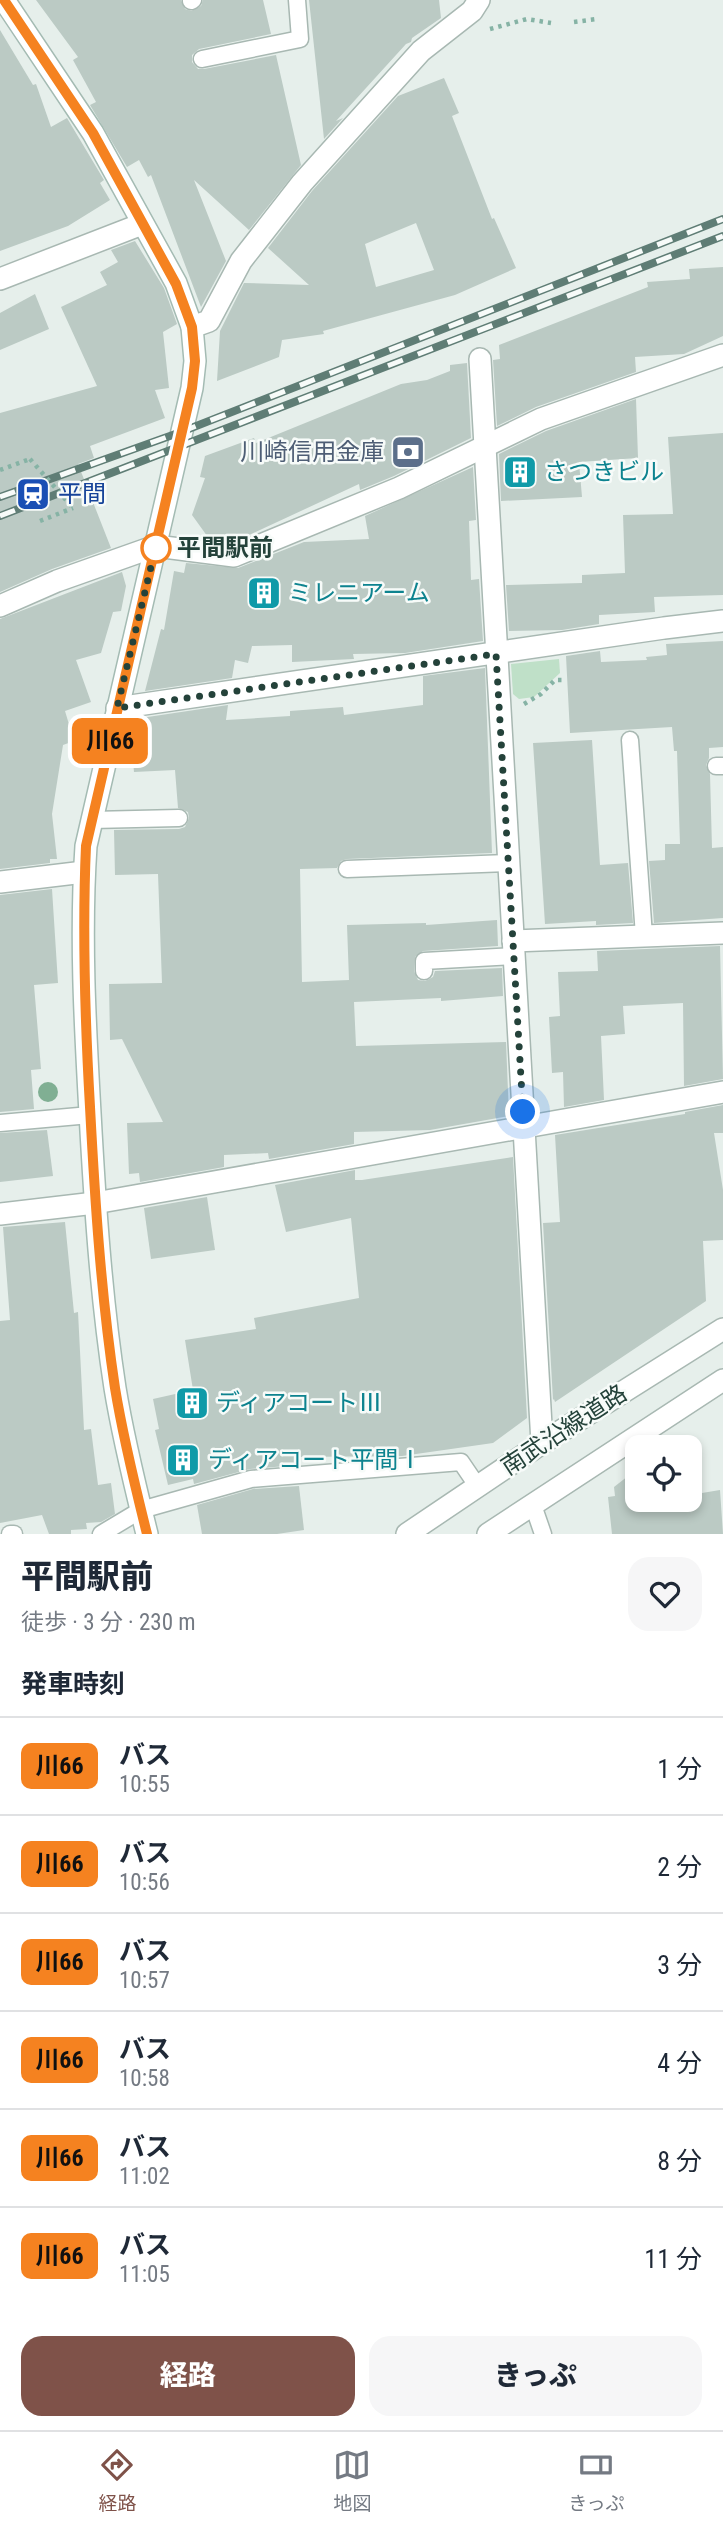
<!DOCTYPE html>
<html lang="ja">
<head>
<meta charset="utf-8">
<style>
  :root { --surface:#fff; --page:#f6f6f7; --text:#1f2937; --muted:#747a83; --line:#e0e1e3; --accent:#7f5249 }
  body { margin:0; font-family:"Roboto Condensed","Noto Sans JP",sans-serif; background:var(--page); color:var(--text); height:100vh; display:flex; flex-direction:column; font-size:26px; white-space:nowrap }
  * { box-sizing:border-box; margin:0 }
  p { font-size:23px; color:var(--muted) }
  .icon { flex:none; width:38px; height:38px; fill:none; stroke:currentColor; stroke-width:2; stroke-linecap:round; stroke-linejoin:round }
  .map { position:relative; height:1534px; overflow:hidden }
  .side { display:flex; flex-direction:column; background:var(--surface); flex:1 }
  .side>* { flex:none }
  .badge { padding:0 14px; border-radius:10px; font-size:24px; line-height:46px }
  .fabs { position:absolute; left:625px; top:1435px; display:grid; gap:14px }
  .fabs a { display:grid; place-items:center; width:77px; height:77px; border-radius:14px; background:var(--surface); box-shadow:0 4px 10px #0003; font-size:35px }
  .you { position:absolute; width:35px; height:35px; margin:-18px; border:5px solid #fff; border-radius:50%; background:#1a73e8; box-shadow:0 0 0 10px #1a73e833 }
  .map>.badge { position:absolute; translate:-50% -50%; box-shadow:0 0 0 4px #fff }
  h2 { padding:0 21px; font-size:26px; line-height:63px }
  .round { display:grid; place-items:center; flex:none; width:74px; height:74px; border-radius:21px; background:var(--page) }
  .headline { display:flex; align-items:center; justify-content:space-between; height:119px; padding:0 21px }
  h1 { font-size:33px; font-weight:800; line-height:52px }
  .cta { display:flex; gap:14px; margin-top:auto; padding:14px 21px }
  .cta a { flex:1; height:80px; border-radius:21px; background:var(--accent); color:#fff; font-size:28px; font-weight:800; line-height:80px; text-align:center }
  .cta a+a { background:var(--page); color:var(--text) }
  ul { padding:0; list-style:none }
  li { display:flex; align-items:center; gap:21px; height:98px; padding:0 21px; border-top:2px solid var(--line) }
  li div { flex:1 }
  li b { display:block; font-size:26px }
  li em { font-style:normal }
  li .badge { min-width:77px; font-weight:700; text-align:center }
  .tab-bar { display:flex; justify-content:space-around; align-items:center; height:98px; border-top:2px solid var(--line); background:var(--surface); font-size:19px; color:var(--muted) }
  .tab-bar a { display:grid; justify-items:center; gap:4px }
  .tab-bar .current { color:var(--accent) }
  .map>svg:first-child { display:block }
  .green { fill:#bfe0c8 }
  .building { fill:#bbcac4; fill-rule:evenodd }
  .lines { fill:none; stroke-linecap:round; stroke-linejoin:round }
  .service-casing { stroke:#a8b8b2; stroke-width:19 }
  .minor-casing { stroke:#a8b8b2; stroke-width:24 }
  .tertiary-casing { stroke:#a8b8b2; stroke-width:24 }
  .secondary-casing { stroke:#a4bbb3; stroke-width:24 }
  .path { stroke:#86b3a5; stroke-width:4.5; stroke-dasharray:3.5 5; stroke-linecap:butt }
  .service { stroke:#fff; stroke-width:16 }
  .minor { stroke:#fff; stroke-width:21 }
  .tertiary { stroke:#fff; stroke-width:21 }
  .secondary { stroke:#fff; stroke-width:21 }
  .rail-casing { stroke:#5f7d75; stroke-width:8 }
  .rail { stroke:#f7fbf9; stroke-width:5; stroke-dasharray:16; stroke-linecap:butt }
  .path-bridge { stroke:#86b3a5; stroke-width:4.5; stroke-dasharray:3.5 5; stroke-linecap:butt }
  .tree { fill:#80af93 }
  .line-casing { stroke:#fff; stroke-width:16 }
  .line { stroke:#f58220; stroke-width:10 }
  .walk { stroke:#24423a; stroke-width:7; stroke-dasharray:0 12.6 }
  .stop-dot { fill:#fff; stroke:#f58220; stroke-width:3.5 }
  .labels { text-anchor:middle; dominant-baseline:central; stroke-width:5; stroke-linejoin:round; paint-order:stroke }
  .service-label { font-size:24px; fill:#4e5e75; stroke:#f7fbf9; text-anchor:end }
  .culture-label { font-size:24px; fill:#0d838f; stroke:#f7fbf9; text-anchor:start }
  .transit-label { font-size:24px; fill:#164399; stroke:#f7fbf9; text-anchor:start }
  .stop-label { font-size:24px; font-weight:bold; fill:#24423a; stroke:#f7fbf9; text-anchor:start }
  .street-label { font-size:24px; fill:#24423a; stroke:#f7fbf9 }
</style>
</head>
<body>
<div class="map">
<svg width="723" height="1534" viewBox="0 0 723 1534">
  <rect width="100%" height="100%" fill="#e6efeb"/>
  <polygon class="green" points="559,659 560,673 534,697 519,699 513,694 511,664"/>
  <g class="building">
    <polygon points="36,0 181,0 185,9 191,11 201,6 203,0 263,0 271,34 199,49 192,55 192,62 198,69 204,69 276,55 301,165 249,230 194,180 226,261 201,307 151,175 148,177 139,160 127,167 90,105 96,102 73,60 78,57"/>
    <polygon points="309,0 439,0 441,18 412,38 411,42 406,44 336,121 343,118 324,139"/>
    <polygon points="0,30 33,85 36,84 51,127 67,118 104,180 100,183 110,200 68,226 0,251"/>
    <path d="M444 78 459 113 452 116 492 219 494 218 516 268 455 295 323 331 324 334 282 340 279 357 217 381 220 331 244 283 309 285 268 248 312 191 398 96ZM416 223 434 270 376 287 365 244Z"/>
    <polygon points="135,241 164,288 177,324 163,332 169,388 155,390 165,418 90,446 94,458 78,464 111,548 52,569 0,592 0,413 97,386 61,307 107,285 100,272 118,262 111,250"/>
    <polygon points="723,267 723,336 684,354 635,357 636,372 536,407 497,426 493,360 500,359 499,345 648,287 647,282 690,279 689,269"/>
    <polygon points="35,294 49,329 0,350 0,313"/>
    <polygon points="467,363 471,438 394,476 360,490 359,484 232,543 210,540 192,515 205,478 200,477 205,456 254,438 256,443 401,384 427,380 450,371 450,365"/>
    <polygon points="636,399 638,458 579,462 582,497 501,501 499,454 546,431"/>
    <polygon points="723,433 723,595 654,597 655,612 599,615 599,624 562,630 509,631 506,585 582,583 582,575 625,573 623,515 673,514 668,437"/>
    <polygon points="473,467 476,520 469,521 471,580 479,579 483,641 405,653 353,654 354,659 292,662 292,645 252,646 248,663 235,660 232,678 145,691 161,629 164,630 174,571 184,573 186,563 238,568 304,542 369,539 365,516"/>
    <polygon points="122,572 126,586 121,611 113,612 101,653 76,660 91,702 65,711 74,741 63,745 52,814 57,859 50,859 50,863 0,869 0,619"/>
    <polygon points="723,641 723,747 709,748 709,758 706,765 710,774 712,848 723,847 723,918 654,923 649,861 665,860 665,844 680,844 677,751 674,751 672,727 570,733 566,656 600,651 601,662 647,660 646,657 667,655 666,644"/>
    <polygon points="485,668 492,853 347,859 341,861 337,868 300,869 302,982 349,980 347,925 426,923 426,925 497,920 498,946 423,951 415,957 414,971 418,980 425,981 433,977 435,971 502,968 503,996 441,1001 441,998 354,1002 356,1046 506,1042 509,1116 430,1130 354,1132 354,1144 269,1159 268,1153 224,1155 224,1167 140,1182 139,1173 129,1174 127,1123 163,1122 122,1039 110,1040 109,984 162,983 158,874 115,875 114,830 179,829 185,827 189,818 188,812 178,808 175,770 134,772 132,749 136,749 141,718 228,705 226,720 290,716 290,711 343,707 344,715 423,705 423,676"/>
    <polygon points="592,740 600,865 628,863 633,923 596,925 596,921 545,924 533,743"/>
    <polygon points="52,889 58,983 34,985 41,1069 31,1070 34,1109 0,1112 0,895"/>
    <polygon points="720,946 723,1079 684,1086 683,1003 623,1006 625,1034 601,1036 604,1100 564,1107 563,1072 552,1073 549,1017 560,1016 558,972 598,971 597,951"/>
    <polygon points="723,1105 723,1133 714,1133 723,1190 723,1240 703,1241 706,1301 555,1402 554,1399 553,1400 543,1223 560,1222 555,1135 685,1114 685,1112"/>
    <polygon points="47,1130 53,1176 0,1182 0,1133"/>
    <polygon points="513,1157 527,1418 493,1443 402,1456 296,1457 297,1465 250,1469 194,1484 193,1479 168,1485 155,1430 159,1429 153,1399 193,1390 185,1340 256,1329 254,1318 359,1298 351,1218 286,1232 275,1185 355,1170 355,1180 362,1180"/>
    <polygon points="207,1197 215,1250 151,1259 144,1208"/>
    <polygon points="65,1222 74,1313 78,1312 84,1430 91,1429 98,1485 111,1483 115,1514 101,1522 86,1523 87,1529 71,1530 71,1534 49,1534 42,1515 0,1523 0,1321 10,1320 3,1227"/>
    <polygon points="637,1469 637,1500 690,1500 690,1495 720,1490 723,1534 612,1534 608,1497 615,1496 614,1487"/>
    <polygon points="299,1486 304,1530 277,1534 202,1534 197,1505 253,1489"/>
  </g>
  <g class="lines">
    <g class="service-casing">
      <g id="service">
        <polyline points="191,1 193,0"/>
        <polyline points="202,59 300,39 297,0"/>
        <polyline points="630,740 644,936"/>
        <polyline points="716,766 723,766"/>
        <polyline points="92,820 179,818"/>
        <polyline points="347,869 508,863"/>
        <polyline points="424,971 424,961 514,956"/>
        <polyline points="0,1123 90,1115"/>
        <polyline points="533,1505 543,1534"/>
        <polyline points="10,1534 14,1534"/>
        <polyline points="101,1534 141,1510 251,1479 461,1462 478,1487"/>
      </g>
    </g>
    <g class="minor-casing">
      <g id="minor">
        <polyline points="0,279 142,224"/>
        <polyline points="192,327 209,321 241,261 302,183 421,51 472,11 479,0"/>
        <polyline points="480,359 542,1443"/>
        <polyline points="0,606 57,581 156,546 234,556 399,488 541,419 723,355"/>
        <polyline points="117,708 664,628 723,621"/>
        <polyline points="0,882 84,872"/>
        <polyline points="513,941 723,933"/>
        <polyline points="0,1214 95,1203 723,1092"/>
      </g>
    </g>
    <g class="tertiary-casing">
      <g id="tertiary">
        <polyline points="407,1534 542,1443 723,1329"/>
        <polyline points="488,1534 723,1380"/>
      </g>
    </g>
    <g class="secondary-casing">
      <path id="secondary" d="M4 0 93 133 176 283 192 327 195 361 192 388 86 846C80 935 85 1024 90 1113 95 1205 101 1297 115 1388 123 1437 135 1486 147 1534"/>
    </g>
    <g class="path">
      <polyline points="574,22 597,19"/>
      <polyline points="490,29 527,19 551,23"/>
      <polyline points="0,470 30,459"/>
      <polyline points="40,521 73,508"/>
      <polyline points="524,704 541,694 555,680 562,680"/>
    </g>
    <use href="#service" class="service"/>
    <use href="#minor" class="minor"/>
    <use href="#tertiary" class="tertiary"/>
    <use href="#secondary" class="secondary"/>
    <g class="rail-casing">
      <g id="rail">
        <polyline points="0,497 181,432 723,219"/>
        <polyline points="0,516 723,236"/>
      </g>
    </g>
    <use href="#rail" class="rail"/>
    <polyline class="path-bridge" points="30,459 73,508"/>
  </g>
  <circle class="tree" cx="48" cy="1092" r="10"/>
  <g class="lines">
    <g class="line-casing">
      <path id="line" d="M4 0 93 133 176 284 192 327 195 361 192 388 86 846C82 934 85 1020 90 1107 95 1201 101 1295 115 1388 123 1437 135 1486 147 1534"/>
    </g>
    <use href="#line" class="line"/>
    <polyline class="walk" points="156,548 156,546 117,708 496,654 523,1112"/>
  </g>
  <defs>
    <g id="bank-square" transform="scale(1.75)"><rect x="-9" y="-9" width="18" height="18" rx="4" fill="#5c6f8a" stroke="#f7fbf9"/><path d="M-6-4H6V4H-6ZM0-2.3a2.3 2.3 0 1 0 0 4.6a2.3 2.3 0 1 0 0-4.6Z" fill="#fff"/></g>
    <g id="building-square" transform="scale(1.75)"><rect x="-9" y="-9" width="18" height="18" rx="4" fill="#0f9aa8" stroke="#f7fbf9"/><path d="M-4-6H4V6H1V3H-1V6H-4ZM-2.5-4.3h1.7v1.8h-1.7ZM.8-4.3h1.7v1.8H.8ZM-2.5-1h1.7V.8h-1.7ZM.8-1h1.7V.8H.8Z" fill="#fff"/></g>
    <g id="station-square" transform="scale(1.75)"><rect x="-9" y="-9" width="18" height="18" rx="4" fill="#1a4fb4" stroke="#f7fbf9"/><path d="M-3-6H3Q5-6 5-4V2Q5 4 3 4L4.5 6H3L1.5 4h-3L-3 6H-4.5L-3 4Q-5 4-5 2V-4Q-5-6-3-6ZM-3.5-4v3h7v-3ZM-3.5 1v1.5H-2V1ZM2 1v1.5H3.5V1Z" fill="#fff"/></g>
  </defs>
  <g fill-rule="evenodd">
    <use href="#bank-square" x="408" y="452"/>
    <use href="#building-square" x="520" y="472"/>
    <use href="#station-square" x="33" y="494"/>
    <use href="#building-square" x="264" y="593"/>
    <use href="#building-square" x="192" y="1403"/>
    <use href="#building-square" x="183" y="1460"/>
  </g>
  <circle class="stop-dot" cx="156" cy="548" r="14"/>
  <g class="labels">
    <g class="service-label">
      <text x="384" y="452">川崎信用金庫</text>
    </g>
    <g class="culture-label">
      <text x="544" y="472">さつきビル</text>
      <text x="288" y="593">ミレニアーム</text>
      <text x="216" y="1403">ディアコートⅢ</text>
      <text x="208" y="1460">ディアコート平間Ⅰ</text>
    </g>
    <g class="transit-label">
      <text x="58" y="494">平間</text>
    </g>
    <g class="stop-label">
      <text x="177" y="548">平間駅前</text>
    </g>
    <g class="street-label">
      <text transform="translate(564 1430) rotate(-33)">南武沿線道路</text>
    </g>
  </g>
</svg>
<div class="fabs">
<a><svg class="icon" aria-label="locate" viewBox="0 0 24 24"><circle cx="12" cy="12" r="6"/><path d="M12 2v4M12 18v4M2 12h4M18 12h4"/></svg></a>
</div>
<div class="you" style="left:523px;top:1112px"></div>
<b class="badge" style="left:110px;top:741px;background:#f58220;color:#111">川66</b>
</div>
<section class="side">
<div class="headline"><div><h1>平間駅前</h1><p>徒歩 · 3 分 · 230 m</p></div><a class="round"><svg class="icon" aria-label="heart" viewBox="0 0 24 24"><path d="M12 20l-8-8c-3-5 5-10 8-4 3-6 11-1 8 4z"/></svg></a></div>
<h2>発車時刻</h2>
<ul>
<li><span class="badge" style="background:#f58220;color:#111">川66</span><div><b>バス</b><p>10:55</p></div><em>1 分</em></li>
<li><span class="badge" style="background:#f58220;color:#111">川66</span><div><b>バス</b><p>10:56</p></div><em>2 分</em></li>
<li><span class="badge" style="background:#f58220;color:#111">川66</span><div><b>バス</b><p>10:57</p></div><em>3 分</em></li>
<li><span class="badge" style="background:#f58220;color:#111">川66</span><div><b>バス</b><p>10:58</p></div><em>4 分</em></li>
<li><span class="badge" style="background:#f58220;color:#111">川66</span><div><b>バス</b><p>11:02</p></div><em>8 分</em></li>
<li><span class="badge" style="background:#f58220;color:#111">川66</span><div><b>バス</b><p>11:05</p></div><em>11 分</em></li>
</ul>
<div class="cta"><a>経路</a><a>きっぷ</a></div>
</section>
<nav class="tab-bar">
<a class="current"><svg class="icon" aria-label="directions" viewBox="0 0 24 24"><path d="M12 3l9 9-9 9-9-9zM9 14v-3h6M13 9l2 2-2 2"/></svg>経路</a>
<a><svg class="icon" aria-label="map" viewBox="0 0 24 24"><path d="M3 6l6-2 6 2 6-2v14l-6 2-6-2-6 2zM9 4v14M15 6v14"/></svg>地図</a>
<a><svg class="icon" aria-label="tickets" viewBox="0 0 24 24"><path d="M3 7h18v10H3zM15 7v10"/></svg>きっぷ</a>
</nav>
</body>
</html>
